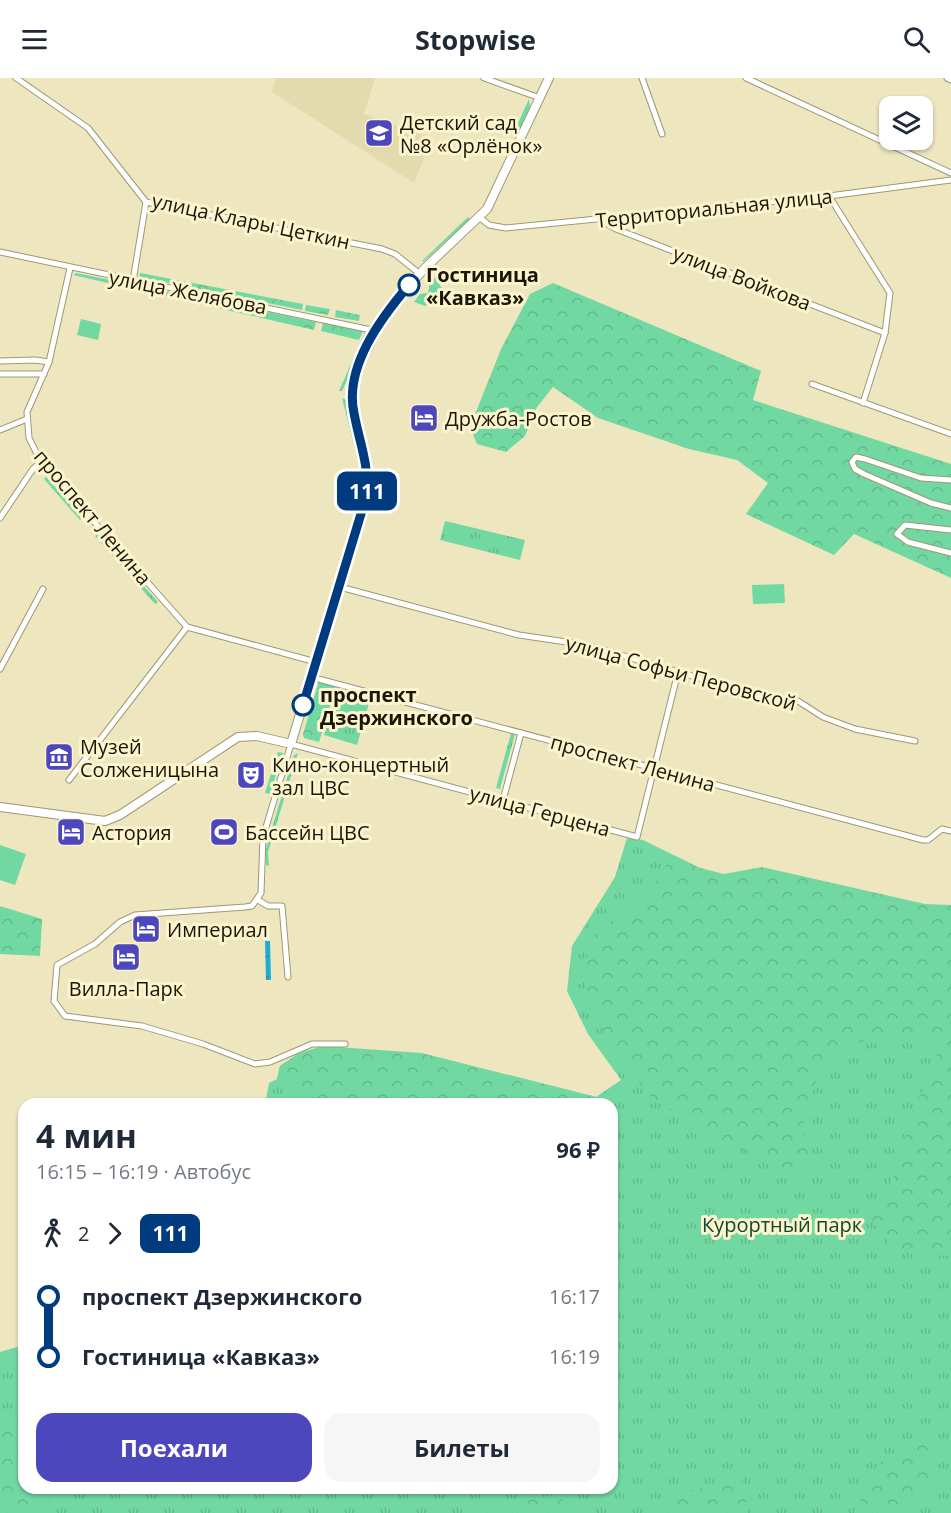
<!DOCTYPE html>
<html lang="ru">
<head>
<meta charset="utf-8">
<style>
  :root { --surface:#fff; --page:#f6f6f7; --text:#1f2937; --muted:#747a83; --accent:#4d47be }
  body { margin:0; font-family:"Open Sans",sans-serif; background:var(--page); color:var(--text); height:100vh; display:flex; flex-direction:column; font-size:22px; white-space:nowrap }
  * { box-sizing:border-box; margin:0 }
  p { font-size:20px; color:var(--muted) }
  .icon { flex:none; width:33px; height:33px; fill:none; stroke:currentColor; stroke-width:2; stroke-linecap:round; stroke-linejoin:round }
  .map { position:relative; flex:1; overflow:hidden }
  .side { position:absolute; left:18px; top:1020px; width:600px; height:396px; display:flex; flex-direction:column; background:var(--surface); border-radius:18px; box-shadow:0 2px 4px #0004 }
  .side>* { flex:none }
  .badge { padding:0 12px; border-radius:9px; font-size:21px; line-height:39px }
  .tools { position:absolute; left:879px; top:18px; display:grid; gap:12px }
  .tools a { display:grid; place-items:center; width:54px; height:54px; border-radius:12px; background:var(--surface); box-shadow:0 2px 4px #0004; font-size:30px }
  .map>.badge { position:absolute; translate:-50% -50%; box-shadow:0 0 0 3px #fff }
  .legs { display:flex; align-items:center; gap:9px; height:66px; padding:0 18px; font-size:20px }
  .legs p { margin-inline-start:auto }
  .headline { display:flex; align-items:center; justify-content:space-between; height:102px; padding:0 18px }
  h1 { font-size:33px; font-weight:700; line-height:45px }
  .button { display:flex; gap:12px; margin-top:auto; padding:12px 18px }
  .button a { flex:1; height:69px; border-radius:18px; background:var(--accent); color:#fff; font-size:24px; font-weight:700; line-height:69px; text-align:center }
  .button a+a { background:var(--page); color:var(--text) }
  ul { padding:0 18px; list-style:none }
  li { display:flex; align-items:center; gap:21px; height:60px; font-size:22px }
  li i { display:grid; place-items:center; width:9px; height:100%; margin:0 8px; background:currentColor }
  li i::after { content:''; width:15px; height:15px; margin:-8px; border:4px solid; border-radius:50%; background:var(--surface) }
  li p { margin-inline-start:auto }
  li:first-child i { background:linear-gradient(#0000 50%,currentColor 0) }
  li:last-child i { background:linear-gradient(currentColor 50%,#0000 0) }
  header { display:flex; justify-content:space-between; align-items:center; height:78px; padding:0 18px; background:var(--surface); font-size:27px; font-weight:700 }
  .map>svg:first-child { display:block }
  .built { fill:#e3daad }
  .grass { fill:url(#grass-tufts) }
  .forest { fill:url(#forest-crowns) }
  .pitch { fill:#72d8a2 }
  .water { fill:url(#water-ripples) }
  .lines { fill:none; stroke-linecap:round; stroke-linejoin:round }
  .street-casing { stroke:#9e9873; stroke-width:7 }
  .secondary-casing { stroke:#9e9873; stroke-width:10 }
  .street { stroke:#fff; stroke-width:5 }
  .secondary { stroke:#fff; stroke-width:8 }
  .line-1-casing { stroke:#fff; stroke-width:14 }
  .line-1 { stroke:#003b80; stroke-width:9 }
  .stop-1-dot { fill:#fff; stroke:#003b80; stroke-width:3 }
  .labels { text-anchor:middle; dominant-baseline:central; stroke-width:6; stroke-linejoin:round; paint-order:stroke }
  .poi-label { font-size:20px; fill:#1a1709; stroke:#fbf4cc; text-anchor:start }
  .street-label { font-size:20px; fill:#1a1709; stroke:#fbf4cc }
  .stop-label { font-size:20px; font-weight:bold; fill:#1a1709; stroke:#fbf4cc; text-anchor:start }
  .park-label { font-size:20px; fill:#11482f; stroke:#fbf4cc }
</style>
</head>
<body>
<header><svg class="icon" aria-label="menu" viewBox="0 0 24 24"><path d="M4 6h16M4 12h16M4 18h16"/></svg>Stopwise<svg class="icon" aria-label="search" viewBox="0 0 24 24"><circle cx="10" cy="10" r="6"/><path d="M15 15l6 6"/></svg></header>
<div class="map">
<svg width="951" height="1435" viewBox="0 0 951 1435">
  <defs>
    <pattern id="grass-tufts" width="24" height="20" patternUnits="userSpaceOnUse" patternTransform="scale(1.5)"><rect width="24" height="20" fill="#72d8a2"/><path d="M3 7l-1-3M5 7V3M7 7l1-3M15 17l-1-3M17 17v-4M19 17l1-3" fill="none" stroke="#62b98a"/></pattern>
    <pattern id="forest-crowns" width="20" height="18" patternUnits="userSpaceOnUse" patternTransform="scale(1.5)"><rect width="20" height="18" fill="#72d8a2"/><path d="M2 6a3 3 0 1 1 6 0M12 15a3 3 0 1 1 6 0" fill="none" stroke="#62b98a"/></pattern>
    <pattern id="water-ripples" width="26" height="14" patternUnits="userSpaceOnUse" patternTransform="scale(1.5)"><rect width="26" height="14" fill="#20adce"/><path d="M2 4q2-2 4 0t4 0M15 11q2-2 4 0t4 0" fill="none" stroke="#1b8ca5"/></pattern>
  </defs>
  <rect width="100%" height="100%" fill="#ede6bf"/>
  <polygon class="built" points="276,0 375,0 364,36 432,60 414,105 272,14"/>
  <g class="grass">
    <polygon points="436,198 442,211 439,221 425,228 414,224 420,216 428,215 430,205"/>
    <path d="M342 320 346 322C354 360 369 391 359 429L353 428 362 398Z"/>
    <polygon points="46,399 83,440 80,442 44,401"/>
    <polygon points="445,443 525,462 520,482 440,462"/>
    <polygon points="97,456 158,524 155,526 95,458"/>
    <polygon points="338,609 371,618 357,667 324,657"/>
    <polygon points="511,655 515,656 500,711 496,710"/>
    <polygon points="298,675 268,774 269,788 266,787 265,773 294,677"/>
    <polygon points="627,760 643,762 741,810 951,842 951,1435 0,1435 0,1274 24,1267 24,1410 612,1410 612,1026 265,1026 269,1005 277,1001 280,988 299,975 421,975 596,1019 621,1002 588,956 567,913 572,868 615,799"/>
  </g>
  <g class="forest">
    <polygon points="529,21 530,28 518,56 514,54"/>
    <polygon points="468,139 470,141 423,184 422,183"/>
    <polygon points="76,195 316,244 314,252 73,197"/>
    <polygon points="140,195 303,226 302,232 139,199"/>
    <polygon points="553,205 761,293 753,322 951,386 951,500 854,456 834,477 746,436 768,405 737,382 689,371 598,340 553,309 537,329 525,358 506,374 477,366 470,349 501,271 530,216"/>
    <polygon points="306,227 330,231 328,237 305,233"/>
    <polygon points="336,232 360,237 359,243 335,239"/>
    <polygon points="323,245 363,253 359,262 321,253"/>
    <polygon points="365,254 366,261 342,313 339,313"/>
    <polygon points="319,603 336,608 319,664 304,660 303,656"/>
    <polygon points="278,674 283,675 270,716 265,715"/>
    <path d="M669 782 724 796 762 789 925 826 951 827V1179C908 1171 899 1184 871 1142 876 1124 888 1110 896 1094 904 1075 905 1056 911 1037 917 1015 939 998 936 974 931 935 849 964 831 979 814 994 810 1029 802 1050 804 1068 829 1094 788 1092L704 1055 648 1016 606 960 581 896 596 854 649 816Z"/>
    <polygon points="0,828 42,841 40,878 0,876"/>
    <polygon points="323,968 421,975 596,1019 564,1022 552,1026 334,1026 297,1019 277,1001 280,988 299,975"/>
    <polygon points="24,1335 24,1410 67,1410 33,1435 0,1435 0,1341"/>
    <polygon points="928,1352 935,1405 902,1435 854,1435 881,1384"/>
    <polygon points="741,1398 748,1435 658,1435 661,1421"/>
    <polygon points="558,1416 574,1435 484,1435 481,1432"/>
  </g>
  <g class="pitch">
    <polygon points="81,241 101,246 98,262 77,257"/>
    <polygon points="784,506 785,525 753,526 752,507"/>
    <polygon points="0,767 26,776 15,807 0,802"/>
  </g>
  <polygon class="water" points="265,863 270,863 271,902 266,902"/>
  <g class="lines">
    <g class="street-casing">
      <g id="street">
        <polyline points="16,0 88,50 146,124 382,171 395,176 420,196"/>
        <polyline points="484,0 540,20"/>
        <polyline points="642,0 662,56"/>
        <polyline points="746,0 951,95"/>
        <polyline points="947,0 951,2"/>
        <polyline points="829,118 890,215 885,255 863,325"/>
        <polyline points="479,139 489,147 506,150 829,118 951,102"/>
        <polyline points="601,142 616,151 885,255"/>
        <polyline points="0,174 376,253"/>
        <polyline points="70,190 49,284 27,334 29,360 41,384 187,549 316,584"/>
        <polyline points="133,203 146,124"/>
        <polyline points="0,283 35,282 49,284"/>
        <polyline points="0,296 44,296"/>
        <polyline points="812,306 951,356"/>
        <polyline points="0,352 27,341"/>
        <polyline points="951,402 921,400 865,381 856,379 852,384 855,391 864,396 931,425 951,430"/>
        <polyline points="0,440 33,391 41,384"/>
        <polyline points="951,452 905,447 897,456 908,464 951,475"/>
        <polyline points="340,509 519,557 587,567 766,620 798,623 823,639 855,651 915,663"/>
        <polyline points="0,591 43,511"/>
        <polyline points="311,599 923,762 928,762 942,751 951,753"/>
        <polyline points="69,702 187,549"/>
        <polyline points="503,722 521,655"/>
        <polyline points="258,822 268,828 282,828 288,899"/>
        <polyline points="345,966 312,966 270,984 255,986 203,966 142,948 65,938 54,923 57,887 95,866 120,844 135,837 245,829 252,828 261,815 263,759 291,666 637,759 678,594"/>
      </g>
    </g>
    <g class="secondary-casing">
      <polyline id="secondary" points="0,729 105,743 120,737 238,659 257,658 291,666 367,416 367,388 351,316 358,289 382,242 396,222 425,190 487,131 549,0"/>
    </g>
    <use href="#street" class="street"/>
    <use href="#secondary" class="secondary"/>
  </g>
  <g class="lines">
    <g class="line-1-casing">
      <path id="line-1" d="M303 627 367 416C369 386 359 363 354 335 344 289 381 240 409 207"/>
    </g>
    <use href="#line-1" class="line-1"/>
  </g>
  <defs>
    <g id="school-square" transform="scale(1.5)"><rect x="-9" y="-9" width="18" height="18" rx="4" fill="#4d47be" stroke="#fbf4cc"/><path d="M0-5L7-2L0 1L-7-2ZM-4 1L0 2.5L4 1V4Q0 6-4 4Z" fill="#fff"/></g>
    <g id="hotel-square" transform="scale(1.5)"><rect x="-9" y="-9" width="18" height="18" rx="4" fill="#4d47be" stroke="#fbf4cc"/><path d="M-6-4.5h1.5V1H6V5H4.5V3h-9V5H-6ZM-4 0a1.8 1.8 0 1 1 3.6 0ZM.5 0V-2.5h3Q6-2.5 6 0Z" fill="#fff"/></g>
    <g id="museum-square" transform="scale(1.5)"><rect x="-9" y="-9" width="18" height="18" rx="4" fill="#4d47be" stroke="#fbf4cc"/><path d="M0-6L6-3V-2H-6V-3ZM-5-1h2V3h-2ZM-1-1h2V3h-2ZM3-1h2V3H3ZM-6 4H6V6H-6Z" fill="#fff"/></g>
    <g id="theatre-square" transform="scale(1.5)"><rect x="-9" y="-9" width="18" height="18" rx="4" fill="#4d47be" stroke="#fbf4cc"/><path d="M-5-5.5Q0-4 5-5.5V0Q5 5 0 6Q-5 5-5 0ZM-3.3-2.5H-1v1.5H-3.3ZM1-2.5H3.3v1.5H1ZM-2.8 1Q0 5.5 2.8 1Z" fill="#fff"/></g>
    <g id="stadium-square" transform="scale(1.5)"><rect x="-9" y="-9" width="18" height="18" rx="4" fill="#4d47be" stroke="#fbf4cc"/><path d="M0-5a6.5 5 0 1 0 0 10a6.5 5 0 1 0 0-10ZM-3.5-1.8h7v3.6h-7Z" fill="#fff"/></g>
  </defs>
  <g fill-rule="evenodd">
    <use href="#school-square" x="379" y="55"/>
    <use href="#hotel-square" x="424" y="340"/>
    <use href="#museum-square" x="59" y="679"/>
    <use href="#theatre-square" x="251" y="697"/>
    <use href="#hotel-square" x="71" y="754"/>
    <use href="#stadium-square" x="224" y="754"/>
    <use href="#hotel-square" x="146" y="851"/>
    <use href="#hotel-square" x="126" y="879"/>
  </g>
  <g class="stop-1-dot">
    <circle cx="409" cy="207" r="10"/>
    <circle cx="303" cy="627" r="10"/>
  </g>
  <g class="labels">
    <g class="poi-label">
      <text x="400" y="44">Детский сад<tspan x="400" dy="23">№8 «Орлёнок»</tspan></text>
      <text x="445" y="340">Дружба-Ростов</text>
      <text x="80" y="668">Музей<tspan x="80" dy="23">Солженицына</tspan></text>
      <text x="272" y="686">Кино-концертный<tspan x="272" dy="23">зал ЦВС</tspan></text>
      <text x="92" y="754">Астория</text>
      <text x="245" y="754">Бассейн ЦВС</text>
      <text x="167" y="851">Империал</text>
      <text x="126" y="910" text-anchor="middle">Вилла-Парк</text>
    </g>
    <g class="street-label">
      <text transform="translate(714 130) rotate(-6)">Территориальная улица</text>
      <text transform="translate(251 143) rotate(12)">улица Клары Цеткин</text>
      <text transform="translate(742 200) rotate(21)">улица Войкова</text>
      <text transform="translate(188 214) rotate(11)">улица Желябова</text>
      <text transform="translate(93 439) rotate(50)">проспект Ленина</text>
      <text transform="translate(681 595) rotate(15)">улица Софьи Перовской</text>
      <text transform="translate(633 685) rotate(15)">проспект Ленина</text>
      <text transform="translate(540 733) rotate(15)">улица Герцена</text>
    </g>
    <g class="stop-label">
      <text x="426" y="196">Гостиница<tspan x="426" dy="23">«Кавказ»</tspan></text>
      <text x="320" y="616">проспект<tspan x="320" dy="23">Дзержинского</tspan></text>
    </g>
    <g class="park-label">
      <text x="782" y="1146">Курортный парк</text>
    </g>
  </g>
</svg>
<div class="tools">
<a><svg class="icon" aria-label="layers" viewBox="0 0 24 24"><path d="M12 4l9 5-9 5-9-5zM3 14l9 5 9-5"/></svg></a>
</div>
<b class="badge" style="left:367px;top:413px;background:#003b80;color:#fff">111</b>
<section class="side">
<div class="headline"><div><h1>4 мин</h1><p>16:15 – 16:19 · Автобус</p></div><b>96 ₽</b></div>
<div class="legs"><svg class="icon" aria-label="walk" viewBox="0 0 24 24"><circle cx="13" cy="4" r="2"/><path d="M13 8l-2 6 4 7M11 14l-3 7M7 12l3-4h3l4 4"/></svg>2<svg class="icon" aria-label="forward" viewBox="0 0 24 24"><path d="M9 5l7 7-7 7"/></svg><b class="badge" style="background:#003b80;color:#fff">111</b></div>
<ul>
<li><i style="color:#003b80"></i><b>проспект Дзержинского</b><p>16:17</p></li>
<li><i style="color:#003b80"></i><b>Гостиница «Кавказ»</b><p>16:19</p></li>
</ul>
<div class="button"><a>Поехали</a><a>Билеты</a></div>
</section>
</div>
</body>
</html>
